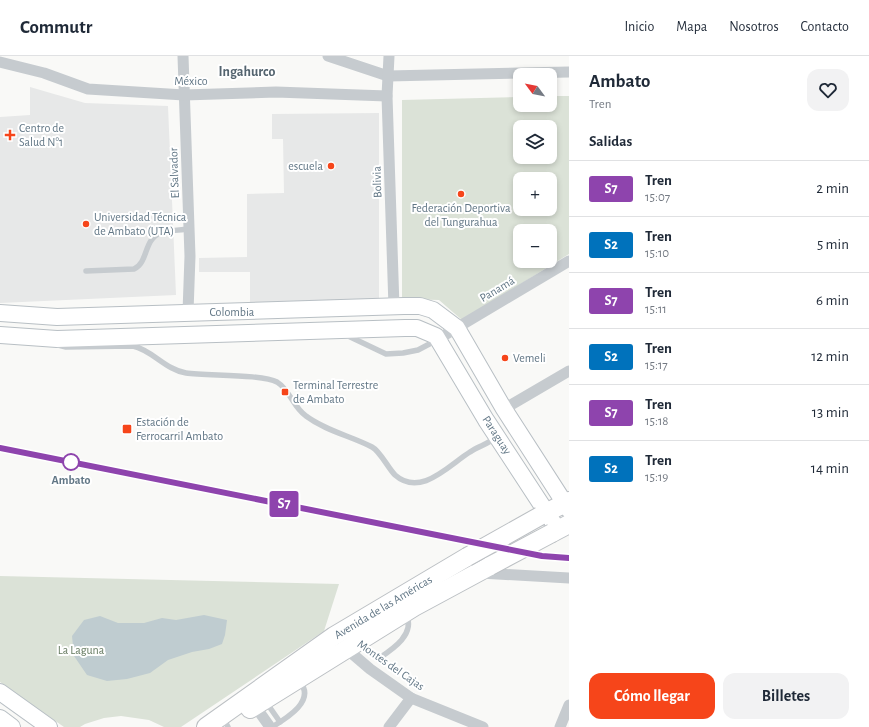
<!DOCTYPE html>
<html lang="es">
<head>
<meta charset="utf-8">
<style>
  :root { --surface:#fff; --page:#f2f2f3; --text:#1f2937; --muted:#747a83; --line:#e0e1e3; --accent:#f6451a }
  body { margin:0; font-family:"Alegreya Sans",sans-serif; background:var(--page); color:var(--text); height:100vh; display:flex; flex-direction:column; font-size:15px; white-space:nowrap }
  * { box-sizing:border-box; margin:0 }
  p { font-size:13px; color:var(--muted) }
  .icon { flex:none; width:22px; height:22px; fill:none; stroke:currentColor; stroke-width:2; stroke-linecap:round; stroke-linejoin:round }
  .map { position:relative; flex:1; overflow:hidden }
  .sheet { display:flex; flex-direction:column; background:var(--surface); width:300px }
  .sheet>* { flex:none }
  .badge { padding:0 8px; border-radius:3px; font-size:14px; line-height:26px }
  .needle { width:26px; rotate:302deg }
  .buttons { position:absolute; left:513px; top:12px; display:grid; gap:8px }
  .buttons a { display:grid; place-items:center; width:44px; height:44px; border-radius:8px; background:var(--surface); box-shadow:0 2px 6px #0003; font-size:20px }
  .map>.badge { position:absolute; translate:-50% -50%; box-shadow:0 0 0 2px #fff }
  h2 { padding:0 20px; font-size:15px; line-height:36px }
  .round { display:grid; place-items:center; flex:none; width:42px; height:42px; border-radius:12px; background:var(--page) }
  .overview { display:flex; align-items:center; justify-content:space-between; height:68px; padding:0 20px }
  h1 { font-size:19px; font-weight:700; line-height:30px }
  .primary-button { display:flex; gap:8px; margin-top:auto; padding:8px 20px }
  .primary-button a { flex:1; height:46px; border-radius:12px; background:var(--accent); color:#fff; font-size:16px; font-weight:700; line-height:46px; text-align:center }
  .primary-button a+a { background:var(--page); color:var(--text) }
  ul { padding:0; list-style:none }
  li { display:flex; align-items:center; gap:12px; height:56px; padding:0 20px; border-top:1px solid var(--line) }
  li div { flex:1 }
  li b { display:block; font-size:15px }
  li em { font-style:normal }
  li .badge { min-width:44px; font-weight:700; text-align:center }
  header { display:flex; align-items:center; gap:24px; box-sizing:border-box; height:56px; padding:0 20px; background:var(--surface); border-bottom:1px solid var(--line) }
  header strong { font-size:19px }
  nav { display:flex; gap:22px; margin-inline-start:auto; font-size:14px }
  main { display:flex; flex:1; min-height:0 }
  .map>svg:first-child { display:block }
  .built { fill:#e7e8e8 }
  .green { fill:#dbe2d7; fill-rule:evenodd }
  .water { fill:#bfccd0 }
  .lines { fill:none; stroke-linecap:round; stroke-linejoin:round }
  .secondary-casing { stroke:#b8bfc4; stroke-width:18 }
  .primary-casing { stroke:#bcc0c4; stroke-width:20 }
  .lane { stroke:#c6cbcf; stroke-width:5.5 }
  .street { stroke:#c6cbcf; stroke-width:11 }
  .secondary { stroke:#fff; stroke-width:16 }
  .primary { stroke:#fff; stroke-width:18 }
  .rail-casing { stroke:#a6aeb4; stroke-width:4.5 }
  .rail { stroke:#fff; stroke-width:3; stroke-dasharray:9; stroke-linecap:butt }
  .primary-bridge-casing { stroke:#bcc0c4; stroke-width:20; stroke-linecap:butt }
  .primary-bridge { stroke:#fff; stroke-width:18 }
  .line-casing { stroke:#fff; stroke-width:9 }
  .line { stroke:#8e44ad; stroke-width:6 }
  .poi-dot { fill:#f6451a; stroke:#fff; stroke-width:1.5 }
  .stop-dot { fill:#fff; stroke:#8e44ad; stroke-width:2 }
  .labels { text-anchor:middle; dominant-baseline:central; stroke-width:4; stroke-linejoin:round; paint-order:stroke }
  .street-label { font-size:12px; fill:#617685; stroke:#fff }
  .poi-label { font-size:12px; fill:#617685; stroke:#fff; text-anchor:start }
  .stop-label { font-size:12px; font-weight:bold; fill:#617685; stroke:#fff }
  .park-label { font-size:12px; fill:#667b61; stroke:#fff }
  .quarter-label { font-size:14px; font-weight:bold; fill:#54646f; stroke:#fff }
</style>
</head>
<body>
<header>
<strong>Commutr</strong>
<nav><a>Inicio</a><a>Mapa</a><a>Nosotros</a><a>Contacto</a></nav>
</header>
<main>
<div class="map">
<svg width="569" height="671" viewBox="0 0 569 671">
  <rect width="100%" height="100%" fill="#f9f9f7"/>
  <g class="built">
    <polygon points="30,31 85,47 168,50 176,239 0,247 0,61 30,59"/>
    <polygon points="379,57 379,246 250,247 250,216 199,216 199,202 247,201 247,138 284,137 283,83 272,83 272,58"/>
  </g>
  <g class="green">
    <path d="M550 40H569V198L462 264 439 244 402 243V44L520 41V49H550ZM520 71H550V101H520ZM520 123H550V153H520ZM520 175H550V205H520Z"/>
    <polygon points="0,520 339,528 324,575 181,671 164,671 149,664 121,660 104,662 85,668 80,671 64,671 0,626"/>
  </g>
  <polygon class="water" points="204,559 227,564 225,579 222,588 209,593 192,596 168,604 150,617 127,623 107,625 87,619 74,600 72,580 84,564 100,560 118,567 144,567 162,562 176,564"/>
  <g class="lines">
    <g class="secondary-casing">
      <g id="secondary">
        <polyline points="0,257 57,261 404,250 420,250 433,254 457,272 504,353 569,454"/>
        <polyline points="0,279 57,283 405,272 417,272 436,280 486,364 558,474"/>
        <polyline points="0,636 49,671"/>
        <polyline points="0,662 12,671"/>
      </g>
    </g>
    <g class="primary-casing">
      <g id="primary">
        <polyline points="540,460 569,445"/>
        <polyline points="552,477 569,468"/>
        <polyline points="250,653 414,551 490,510"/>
        <polyline points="206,671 334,580 467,501"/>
      </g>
    </g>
    <g class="lane">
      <path d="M86 215 134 213C149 206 143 183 161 177 169 174 180 174 189 173"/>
      <polyline points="344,278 386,298 403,297 418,294 437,284"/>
      <path d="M58 289 66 291 133 290C152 294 166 314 186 317 207 320 262 318 277 326 290 334 293 351 306 360 326 375 351 380 372 391 380 395 388 412 395 419 421 442 450 408 470 396 478 390 489 388 496 381"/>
      <path d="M378 603C393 593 416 578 406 558"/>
      <polyline points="266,646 280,666"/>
      <polyline points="227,669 228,671"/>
      <path d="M272 671C287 662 317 644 299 625"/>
    </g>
    <g class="street">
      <polyline points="183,0 190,200 188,256"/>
      <polyline points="328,0 388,20 569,16"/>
      <polyline points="389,0 387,40 394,251"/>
      <polyline points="0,6 44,17 88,33 184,39 276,36 387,40"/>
      <polyline points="438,283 569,205"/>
      <polyline points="504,353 569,315"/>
      <polyline points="480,517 569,522"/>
      <polyline points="342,589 370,613 411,642 483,671"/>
      <polyline points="255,650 270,671"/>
      <polyline points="389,671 411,642"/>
      <polyline points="560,671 569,649"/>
    </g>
    <use href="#secondary" class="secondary"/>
    <use href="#primary" class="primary"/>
    <g class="rail-casing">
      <polyline id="rail" points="0,392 542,500 569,502"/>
    </g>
    <use href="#rail" class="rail"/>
    <g class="primary-bridge-casing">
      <g id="primary-bridge">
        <polyline points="467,501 540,460"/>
        <polyline points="490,510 552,477"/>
      </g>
    </g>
    <use href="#primary-bridge" class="primary-bridge"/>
  </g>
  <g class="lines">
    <g class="line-casing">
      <polyline id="line" points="0,392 542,500 569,502"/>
    </g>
    <use href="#line" class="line"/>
  </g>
  <g class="poi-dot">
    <path d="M8 73h4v4h4v4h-4v4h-4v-4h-4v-4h4z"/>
    <circle cx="331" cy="110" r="4"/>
    <circle cx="461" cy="138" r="4"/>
    <circle cx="86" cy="168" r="4"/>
    <circle cx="505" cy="302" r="4"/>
    <rect x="281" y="332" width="8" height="8" rx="2"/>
    <rect x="122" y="368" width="10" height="10" rx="2"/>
  </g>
  <circle class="stop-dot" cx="71" cy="406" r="8"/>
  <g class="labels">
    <g class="street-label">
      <text x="191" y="25">México</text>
      <text transform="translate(174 117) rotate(-92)">El Salvador</text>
      <text transform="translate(377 126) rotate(-92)">Bolivia</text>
      <text transform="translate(497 233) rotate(-31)">Panamá</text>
      <text x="232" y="256">Colombia</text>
      <text transform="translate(497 379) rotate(57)">Paraguay</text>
      <text transform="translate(383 551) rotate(-31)">Avenida de las Américas</text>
      <text transform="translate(391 609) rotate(35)">Montes del Cajas</text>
    </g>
    <g class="poi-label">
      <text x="19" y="72">Centro de<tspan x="19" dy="14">Salud N°1</tspan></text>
      <text x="323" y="110" text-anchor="end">escuela</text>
      <text x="461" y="152" text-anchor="middle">Federación Deportiva<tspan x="461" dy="14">del Tungurahua</tspan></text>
      <text x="94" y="161">Universidad Técnica<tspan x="94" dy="14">de Ambato (UTA)</tspan></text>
      <text x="513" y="302">Vemeli</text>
      <text x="293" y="329">Terminal Terrestre<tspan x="293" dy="14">de Ambato</tspan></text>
      <text x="136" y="366">Estación de<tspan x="136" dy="14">Ferrocarril Ambato</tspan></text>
    </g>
    <g class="stop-label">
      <text x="71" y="424">Ambato</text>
    </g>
    <g class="park-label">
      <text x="81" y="594">La Laguna</text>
    </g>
    <g class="quarter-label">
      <text x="247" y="16">Ingahurco</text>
    </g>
  </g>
</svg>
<div class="buttons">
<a><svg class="needle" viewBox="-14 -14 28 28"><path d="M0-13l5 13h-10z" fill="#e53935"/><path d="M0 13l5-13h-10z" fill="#747a83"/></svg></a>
<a><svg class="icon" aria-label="layers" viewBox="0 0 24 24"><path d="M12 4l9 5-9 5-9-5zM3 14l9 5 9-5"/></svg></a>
<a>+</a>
<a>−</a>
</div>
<b class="badge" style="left:284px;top:448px;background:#8e44ad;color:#fff">S7</b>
</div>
<section class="sheet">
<div class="overview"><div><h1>Ambato</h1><p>Tren</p></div><a class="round"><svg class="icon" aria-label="heart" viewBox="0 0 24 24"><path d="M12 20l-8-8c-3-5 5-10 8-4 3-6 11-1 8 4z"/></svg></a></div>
<h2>Salidas</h2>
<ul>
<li><span class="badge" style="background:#8e44ad;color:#fff">S7</span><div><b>Tren</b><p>15:07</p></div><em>2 min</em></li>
<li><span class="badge" style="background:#0072bc;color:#fff">S2</span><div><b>Tren</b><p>15:10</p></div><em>5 min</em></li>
<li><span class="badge" style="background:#8e44ad;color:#fff">S7</span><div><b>Tren</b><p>15:11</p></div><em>6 min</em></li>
<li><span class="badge" style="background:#0072bc;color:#fff">S2</span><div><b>Tren</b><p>15:17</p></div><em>12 min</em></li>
<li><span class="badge" style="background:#8e44ad;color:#fff">S7</span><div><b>Tren</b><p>15:18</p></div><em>13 min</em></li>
<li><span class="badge" style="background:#0072bc;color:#fff">S2</span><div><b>Tren</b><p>15:19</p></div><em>14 min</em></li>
</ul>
<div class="primary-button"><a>Cómo llegar</a><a>Billetes</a></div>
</section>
</main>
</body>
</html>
